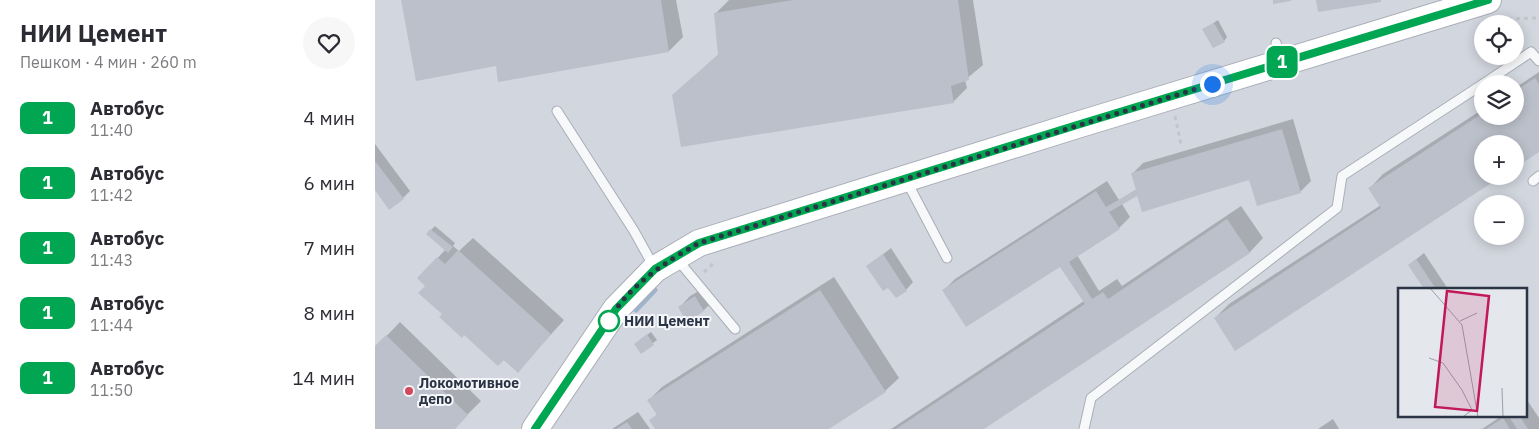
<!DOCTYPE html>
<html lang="ru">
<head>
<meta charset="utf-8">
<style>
  :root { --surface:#fff; --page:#f7f7f7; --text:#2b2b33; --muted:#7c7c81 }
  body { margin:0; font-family:"IBM Plex Sans",sans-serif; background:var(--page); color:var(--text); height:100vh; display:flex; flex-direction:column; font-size:19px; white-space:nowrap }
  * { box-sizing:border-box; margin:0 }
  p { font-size:16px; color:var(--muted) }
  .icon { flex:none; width:28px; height:28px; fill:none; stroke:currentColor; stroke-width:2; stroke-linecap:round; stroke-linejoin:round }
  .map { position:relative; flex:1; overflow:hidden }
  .panel { display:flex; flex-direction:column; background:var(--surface); width:375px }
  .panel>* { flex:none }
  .badge { padding:0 10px; border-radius:8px; font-size:18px; line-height:32px }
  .tools { position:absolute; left:1099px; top:15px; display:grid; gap:10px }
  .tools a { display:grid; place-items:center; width:50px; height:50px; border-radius:50%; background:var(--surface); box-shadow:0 2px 12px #0003; font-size:25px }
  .you { position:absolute; width:25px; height:25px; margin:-12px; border:4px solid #fff; border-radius:50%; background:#1a73e8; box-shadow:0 0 0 8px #1a73e833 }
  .map>.badge { position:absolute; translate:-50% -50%; box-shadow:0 0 0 2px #fff }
  .round { display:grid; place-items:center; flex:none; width:52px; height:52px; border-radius:26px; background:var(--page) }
  .head { display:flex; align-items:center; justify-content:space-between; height:85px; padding:0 20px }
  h1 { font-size:24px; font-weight:800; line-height:38px }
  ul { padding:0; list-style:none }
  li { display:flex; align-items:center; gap:15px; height:65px; padding:0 20px }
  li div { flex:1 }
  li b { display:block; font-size:19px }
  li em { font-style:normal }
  li .badge { min-width:55px; font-weight:700; text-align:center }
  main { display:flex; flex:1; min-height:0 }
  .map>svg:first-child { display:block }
  .built { fill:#d2d6de; fill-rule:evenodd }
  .shadow { fill:#0003 }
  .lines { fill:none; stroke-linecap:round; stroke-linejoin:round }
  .stream { stroke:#9fb4cc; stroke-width:5 }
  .building { fill:#bbc0ca }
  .lane-casing { stroke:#a9aeb7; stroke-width:11 }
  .secondary-casing { stroke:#a9aeb7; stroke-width:28 }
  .path { stroke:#c2c5cb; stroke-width:3; stroke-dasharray:4 4; stroke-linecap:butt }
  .lane { stroke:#f7f8fa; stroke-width:9 }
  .secondary { stroke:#fff; stroke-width:26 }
  .line-casing { stroke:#fff; stroke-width:11 }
  .line { stroke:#00a651; stroke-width:8 }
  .walk { stroke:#2b3445; stroke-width:5; stroke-dasharray:0 9 }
  .stop-dot { fill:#fff; stroke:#00a651; stroke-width:2.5 }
  .poi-dot { fill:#d1495b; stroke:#f4f6f9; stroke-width:2 }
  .labels { text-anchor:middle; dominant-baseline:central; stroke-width:4; stroke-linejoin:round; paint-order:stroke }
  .stop-label { font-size:14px; font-weight:bold; fill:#2b3445; stroke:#f4f6f9; text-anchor:start }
  .poi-label { font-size:14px; font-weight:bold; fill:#2b3445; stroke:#f4f6f9; text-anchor:start }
  .inset-road { fill:none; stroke:#9a9fa9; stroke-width:1 }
  .view { fill:#c2185b; fill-opacity:0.15; stroke:#c2185b; stroke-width:2.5 }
  .inset-edge { fill:none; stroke:#2b3445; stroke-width:2.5 }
</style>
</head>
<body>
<main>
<section class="panel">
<div class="head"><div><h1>НИИ Цемент</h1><p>Пешком · 4 мин · 260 m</p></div><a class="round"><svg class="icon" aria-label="heart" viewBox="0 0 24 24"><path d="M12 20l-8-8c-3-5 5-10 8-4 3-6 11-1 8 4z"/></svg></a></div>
<ul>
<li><span class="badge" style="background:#00a651;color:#fff">1</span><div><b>Автобус</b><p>11:40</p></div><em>4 мин</em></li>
<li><span class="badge" style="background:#00a651;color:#fff">1</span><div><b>Автобус</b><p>11:42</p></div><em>6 мин</em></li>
<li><span class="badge" style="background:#00a651;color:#fff">1</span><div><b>Автобус</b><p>11:43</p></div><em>7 мин</em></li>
<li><span class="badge" style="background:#00a651;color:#fff">1</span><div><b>Автобус</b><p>11:44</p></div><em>8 мин</em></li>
<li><span class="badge" style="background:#00a651;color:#fff">1</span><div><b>Автобус</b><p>11:50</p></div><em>14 мин</em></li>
</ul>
</section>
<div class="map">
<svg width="1164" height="429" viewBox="0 0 1164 429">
  <rect width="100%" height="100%" fill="#e4e7ec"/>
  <path class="built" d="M0 0H1164V429H0ZM1108 24H1140V56H1108ZM1108 84H1140V116H1108ZM1108 144H1140V176H1108ZM1108 204H1140V236H1108ZM1024 289H1150V415H1024Z"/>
  <g class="shadow">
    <polygon points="27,0 301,0 308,37 294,51 124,80 122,64"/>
    <polygon points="354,0 598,0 608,65 590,80 592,88 578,102 298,95 344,54 340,14"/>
    <polygon points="843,20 852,37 849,41 829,29"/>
    <polygon points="1164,72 1164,150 1140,166 1140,144 1108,144 840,318 854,304 1006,205 995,188 1008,174 1108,109 1108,116 1140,116 1140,88"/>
    <polygon points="918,119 936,181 925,192 875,179 763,194 747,204 755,217 744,228 702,255 724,291 742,279 747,286 866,206 888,238 875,252 606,429 516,429 709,301 685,266 569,290 580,279 732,181 744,200 762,189 757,174 768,163"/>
    <polygon points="0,144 35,191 28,198 0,188"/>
    <polygon points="60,226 80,243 78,246 84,251 98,238 189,320 143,371 69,314 52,286 44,278 71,249 52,234"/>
    <polygon points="516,248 538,282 531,290 514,286 493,266"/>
    <polygon points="1049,253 1073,289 1051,289 1034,265"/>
    <polygon points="459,277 524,378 510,391 452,429 281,429 276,421 282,414 274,400 287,387"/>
    <polygon points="331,287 339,300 329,310 305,307 315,296"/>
    <polygon points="25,322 106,401 78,429 0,429 0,348"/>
    <polygon points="276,332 282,340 266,352 260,344"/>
    <polygon points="1150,397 1164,418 1164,429 1107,429 1128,415 1150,415"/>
    <polygon points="263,412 275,429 237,429"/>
    <polygon points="958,419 964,429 943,429"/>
  </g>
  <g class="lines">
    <polyline class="stream" points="261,310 280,290"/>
  </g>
  <g class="building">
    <polygon points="26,0 286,0 294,52 123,82 121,66 41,81"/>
    <polygon points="418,0 583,0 594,80 576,86 579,103 306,147 297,95 343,55 339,13"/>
    <polygon points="898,0 916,0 916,1 898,4"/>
    <polygon points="941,0 1006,0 1006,2 943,12"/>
    <polygon points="839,23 850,42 838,48 827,29"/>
    <polygon points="1160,78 1164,84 1164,152 1140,168 1140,144 1108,144 1108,176 1127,176 860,351 839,318 1006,208 993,188 1108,113 1108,116 1140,116 1140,91"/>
    <polygon points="907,129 926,193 882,206 874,180 767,212 762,196 734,212 745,229 694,262 717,299 728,292 733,299 852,219 875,253 609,429 521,429 710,304 685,267 591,327 567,290 721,191 731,207 761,190 756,173"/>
    <polygon points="0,161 29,199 14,210 0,190"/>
    <polygon points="55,229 78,247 73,253 51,234"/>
    <polygon points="83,250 176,334 143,373 129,360 123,366 89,335 87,338 64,317 67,314 43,293 50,286 42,278 62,257 70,264"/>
    <polygon points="508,254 532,291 521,298 513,288 508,291 491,266"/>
    <polygon points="1041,259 1061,289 1049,289 1033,265"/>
    <polygon points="445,290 511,392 454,429 280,429 274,420 282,415 272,400"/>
    <polygon points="320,296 329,311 312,322 303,307"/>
    <polygon points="272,334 279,345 266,354 259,344"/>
    <polygon points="11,335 93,415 80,429 0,429 0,346"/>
    <polygon points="1133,415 1144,415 1153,429 1142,429"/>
    <polygon points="1128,418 1135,429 1111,429"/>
    <polygon points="252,422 257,429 241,429"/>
  </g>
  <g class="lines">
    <g class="lane-casing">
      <g id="lane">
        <polyline points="901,43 907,61"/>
        <polyline points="1108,84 1156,52 1164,61"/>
        <polyline points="182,111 259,231 279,267"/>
        <polyline points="531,180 572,258"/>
        <polyline points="1158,181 1164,176"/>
        <polyline points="302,259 360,329"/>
        <polyline points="709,429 716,398 962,208 967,176 1108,84"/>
      </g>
    </g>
    <g class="secondary-casing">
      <polyline id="secondary" points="160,429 241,309 280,269 324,243 702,125 1113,0"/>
    </g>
    <g class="path">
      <polyline points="1125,19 1164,18"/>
      <polyline points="800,116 806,144"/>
      <polyline points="329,272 341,261"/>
    </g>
    <use href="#lane" class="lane"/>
    <use href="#secondary" class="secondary"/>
  </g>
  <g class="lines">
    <g class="line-casing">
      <polyline id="line" points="160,429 241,309 280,269 324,243 702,125 1113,0"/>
    </g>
    <use href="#line" class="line"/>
    <path class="walk" d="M234 321C251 287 292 261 324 243L837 84"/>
  </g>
  <circle class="stop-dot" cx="234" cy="321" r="10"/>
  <circle class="poi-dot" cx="34" cy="391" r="5"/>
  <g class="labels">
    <g class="stop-label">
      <text x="249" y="321">НИИ Цемент</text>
    </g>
    <g class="poi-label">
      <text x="44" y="383">Локомотивное<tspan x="44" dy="16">депо</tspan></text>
    </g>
  </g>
  <g transform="translate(1023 288)">
    <rect width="129" height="129" fill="#e4e7ec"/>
    <path class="inset-road" d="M32 0 64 37 80 129M62 33 79 25M31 70 45 75 64 102 74 122 66 128M104 100 105 129"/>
    <path class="view" d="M49 3 91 8 79 123 37 119Z"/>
    <rect width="129" height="129" class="inset-edge"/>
  </g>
</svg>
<div class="tools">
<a><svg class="icon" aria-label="locate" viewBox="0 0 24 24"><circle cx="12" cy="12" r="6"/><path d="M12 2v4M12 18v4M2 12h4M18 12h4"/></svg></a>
<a><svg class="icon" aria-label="layers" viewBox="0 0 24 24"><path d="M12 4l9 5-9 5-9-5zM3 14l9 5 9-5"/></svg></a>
<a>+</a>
<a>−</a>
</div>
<div class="you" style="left:837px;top:84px"></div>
<b class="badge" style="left:907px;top:62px;background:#00a651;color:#fff">1</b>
</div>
</main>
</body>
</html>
